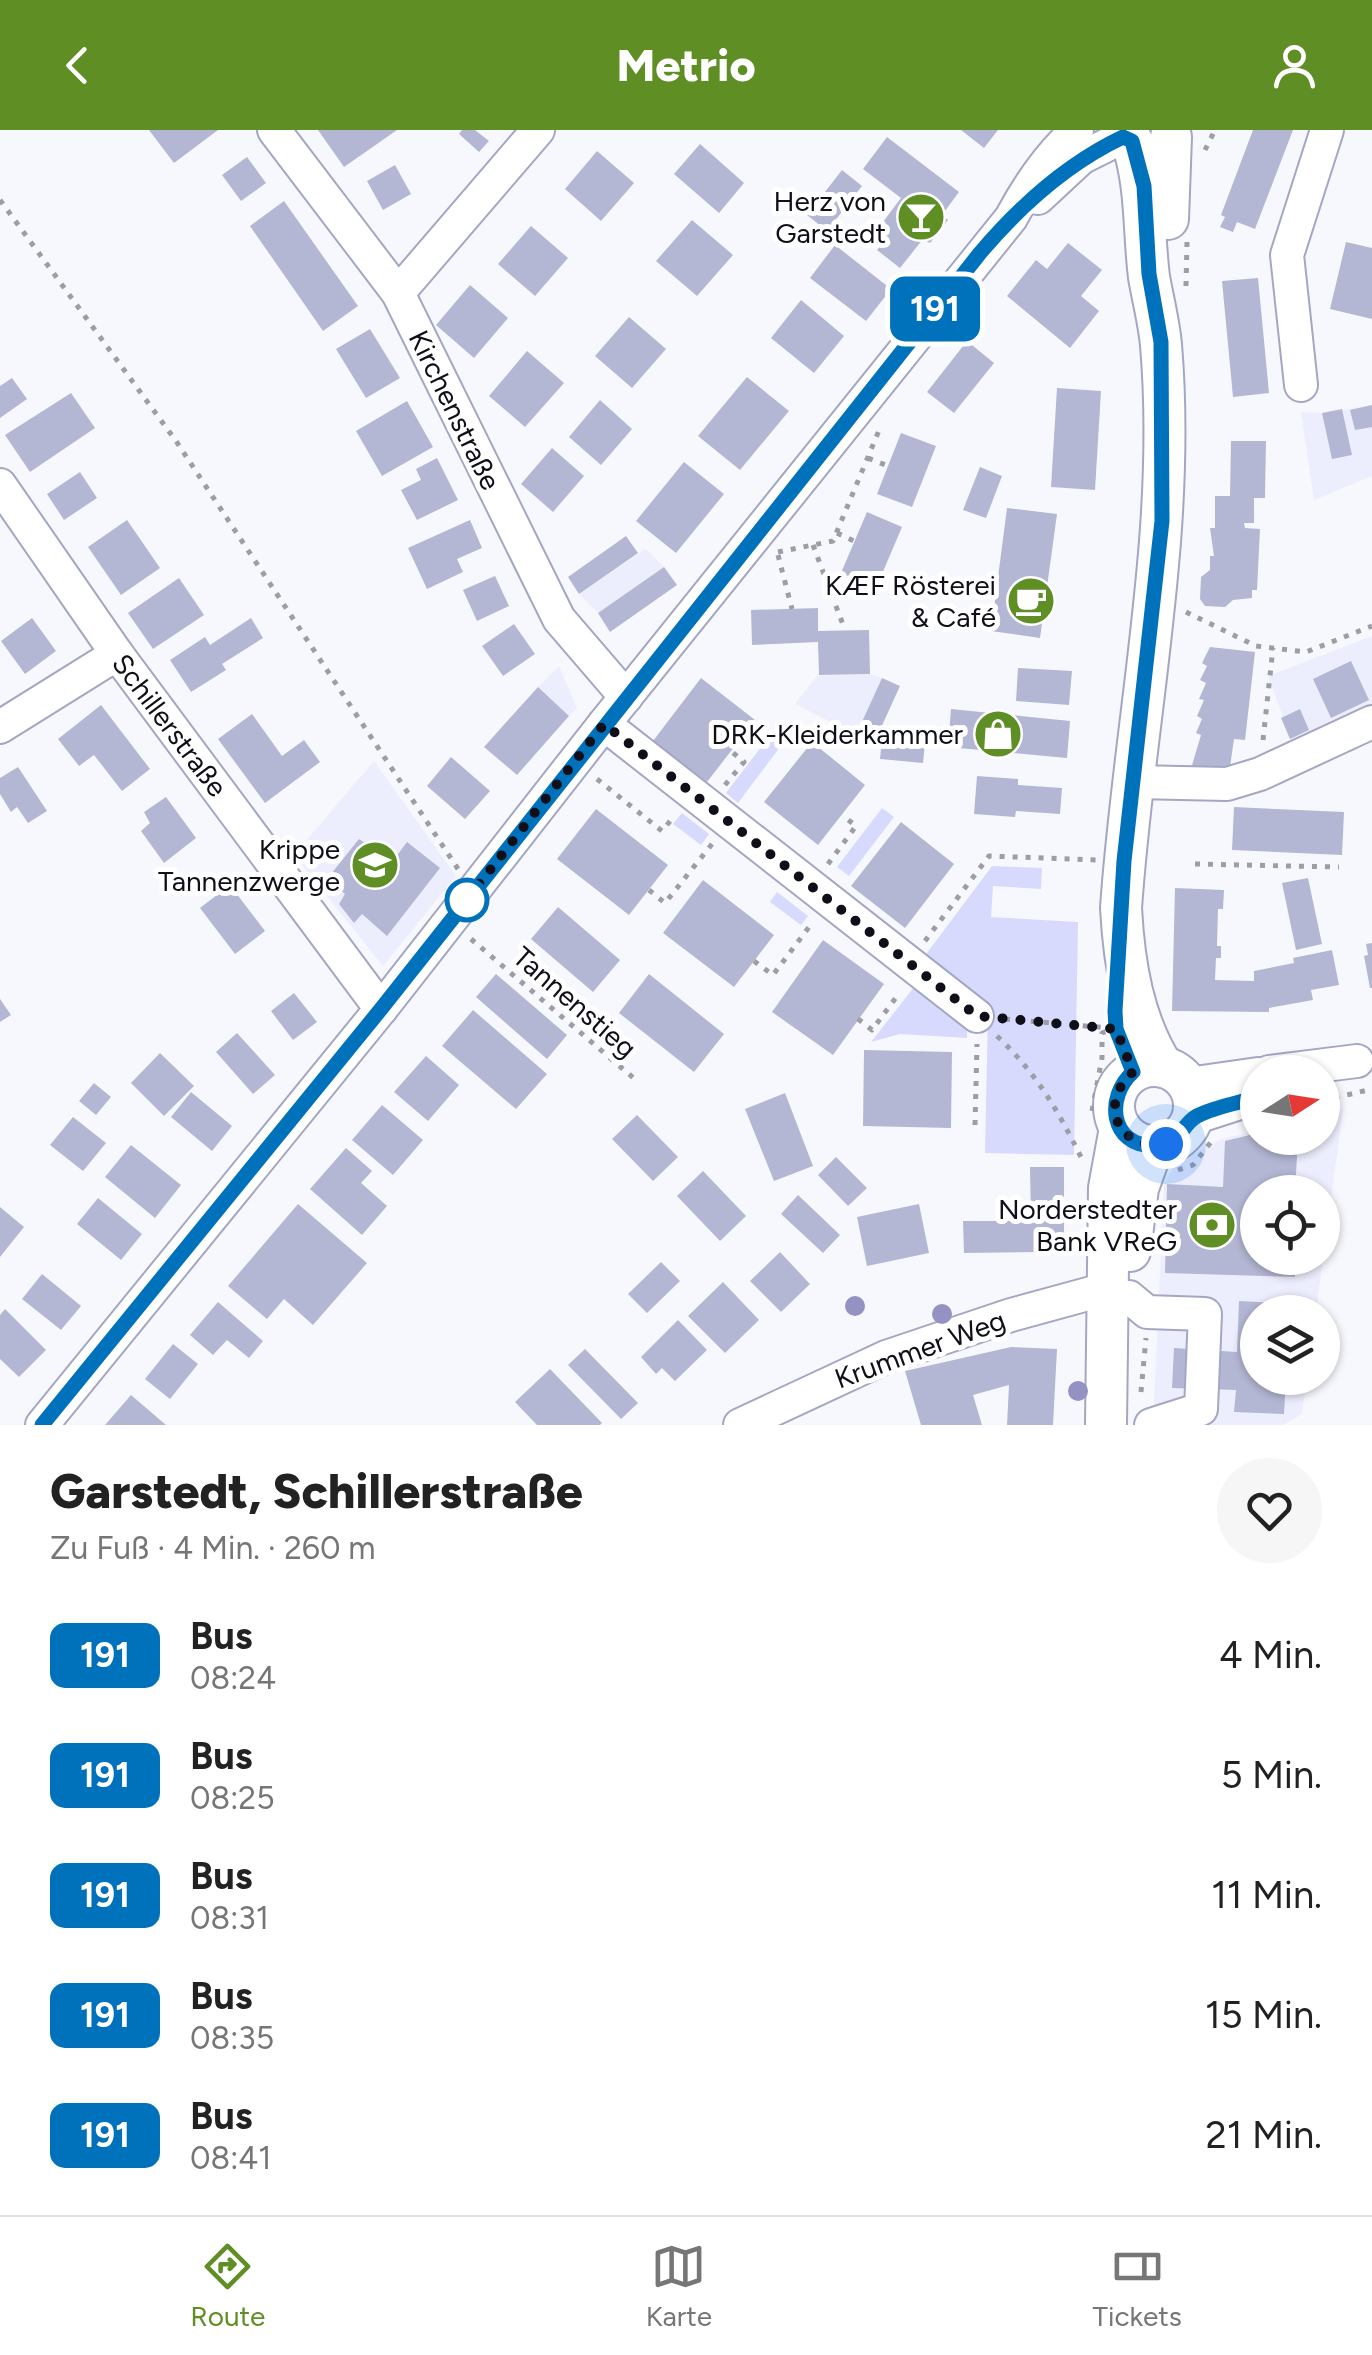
<!DOCTYPE html>
<html lang="de">
<head>
<meta charset="utf-8">
<style>
  :root { --surface:#fff; --page:#f6f6f6; --text:#222; --muted:#767676; --line:#e0e0e0; --accent:#5e8e24 }
  body { margin:0; font-family:Figtree,sans-serif; background:var(--page); color:var(--text); height:100vh; display:flex; flex-direction:column; font-size:38px; white-space:nowrap }
  * { box-sizing:border-box; margin:0 }
  p { font-size:32px; color:var(--muted) }
  .icon { flex:none; width:55px; height:55px; fill:none; stroke:currentColor; stroke-width:2; stroke-linecap:round; stroke-linejoin:round }
  .map { position:relative; height:1295px; overflow:hidden }
  .details { display:flex; flex-direction:column; background:var(--surface); flex:1 }
  .details>* { flex:none }
  .badge { padding:0 20px; border-radius:15px; font-size:35px; line-height:65px }
  .needle { width:65px; rotate:78deg }
  .tools { position:absolute; left:1240px; top:925px; display:grid; gap:20px }
  .tools a { display:grid; place-items:center; width:100px; height:100px; border-radius:50%; background:var(--surface); box-shadow:0 2px 8px #0004; font-size:50px }
  .you { position:absolute; width:50px; height:50px; margin:-25px; border:8px solid #fff; border-radius:50%; background:#1a73e8; box-shadow:0 0 0 15px #1a73e833 }
  .map>.badge { position:absolute; translate:-50% -50%; box-shadow:0 0 0 5px #fff }
  .round { display:grid; place-items:center; flex:none; width:105px; height:105px; border-radius:52px; background:var(--page) }
  .headline { display:flex; align-items:center; justify-content:space-between; height:170px; padding:0 50px }
  h1 { font-size:48px; font-weight:800; line-height:75px }
  ul { padding:0; list-style:none }
  li { display:flex; align-items:center; gap:30px; height:120px; padding:0 50px }
  li div { flex:1 }
  li b { display:block; font-size:38px }
  li em { font-style:normal }
  li .badge { min-width:110px; font-weight:700; text-align:center }
  header { display:flex; justify-content:space-between; align-items:center; height:130px; padding:0 50px; background:var(--accent); color:#fff; font-size:45px; font-weight:800 }
  .tab-bar { display:flex; justify-content:space-around; align-items:center; height:140px; border-top:2px solid var(--line); background:var(--surface); font-size:28px; color:var(--muted) }
  .tab-bar a { display:grid; justify-items:center; gap:5px }
  .tab-bar .active { color:var(--accent) }
  .map>svg:first-child { display:block }
  .built { fill:#edeefd; fill-rule:evenodd }
  .green { fill:#d7dafd }
  .building { fill:#b4b7d3 }
  .lines { fill:none; stroke-linecap:round; stroke-linejoin:round }
  .minor-casing { stroke:#a4a7c3; stroke-width:36 }
  .major-casing { stroke:#a4a7c3; stroke-width:44 }
  .path { stroke:#9c9da5; stroke-width:5; stroke-dasharray:5 8; stroke-linecap:butt }
  .minor { stroke:#fff; stroke-width:32 }
  .major { stroke:#fff; stroke-width:40 }
  .tree { fill:#9392c2 }
  .line-casing { stroke:#fff; stroke-width:22 }
  .line { stroke:#0072bc; stroke-width:15 }
  .walk { stroke:#0e0f18; stroke-width:10; stroke-dasharray:0 18 }
  .stop-dot { fill:#fff; stroke:#0072bc; stroke-width:5 }
  .labels { text-anchor:middle; dominant-baseline:central; stroke-width:10; stroke-linejoin:round; paint-order:stroke }
  .poi-label { font-size:28px; fill:#0e0f18; stroke:#fff; text-anchor:end }
  .street-label { font-size:28px; fill:#0e0f18; stroke:#fff }
</style>
</head>
<body>
<header><svg class="icon" aria-label="back" viewBox="0 0 24 24"><path d="M15 5l-7 7 7 7"/></svg>Metrio<svg class="icon" aria-label="person" viewBox="0 0 24 24"><circle cx="12" cy="8" r="4"/><path d="M4 21q1-7 8-7t8 7"/></svg></header>
<div class="map">
<svg width="1372" height="1295" viewBox="0 0 1372 1295">
  <rect width="100%" height="100%" fill="#f7f8fe"/>
  <g class="built">
    <polygon points="1372,275 1372,346 1314,370 1301,282 1322,283"/>
    <polygon points="646,419 664,437 598,483 579,464"/>
    <polygon points="1372,506 1372,586 1295,620 1268,546"/>
    <polygon points="559,536 577,578 569,586 538,557"/>
    <polygon points="870,544 882,548 856,605 795,574 817,546"/>
    <polygon points="374,631 456,746 383,836 294,725"/>
    <path d="M1343 979 1316 1182H1258V1248H1307L1302 1284 1283 1295H1153L1164 1053 1179 1031 1222 1009 1257 1000 1258 1008H1322L1323 984ZM1258 1062H1322V1128H1258Z"/>
  </g>
  <g class="green">
    <polygon points="771,604 783,613 738,673 726,663"/>
    <polygon points="882,678 894,687 849,746 837,737"/>
    <polygon points="682,683 709,704 701,715 673,694"/>
    <polygon points="992,736 1042,738 1041,759 993,756 991,787 1078,792 1074,1025 985,1023 988,881 921,831"/>
    <polygon points="777,762 808,786 801,795 770,772"/>
    <polygon points="918,852 967,888 967,908 900,904 871,912"/>
  </g>
  <g class="building">
    <polygon points="149,0 218,0 174,33"/>
    <polygon points="318,0 397,0 344,37"/>
    <polygon points="462,0 475,0 489,11 479,22 459,4"/>
    <polygon points="961,0 998,0 984,18"/>
    <polygon points="1253,0 1293,0 1255,99 1237,92 1233,102 1220,97 1225,87 1221,85"/>
    <polygon points="887,7 959,62 942,85 948,90 930,113 923,109 900,138 877,120 884,111 874,104 901,68 863,39"/>
    <polygon points="700,14 744,53 719,83 674,44"/>
    <polygon points="597,21 634,53 601,91 565,59"/>
    <polygon points="247,27 266,53 241,71 222,45"/>
    <polygon points="395,35 411,64 383,80 367,51"/>
    <polygon points="842,40 862,56 827,101 807,85"/>
    <polygon points="284,71 358,176 323,201 250,96"/>
    <polygon points="692,90 733,125 697,166 656,131"/>
    <polygon points="531,96 568,128 535,166 498,134"/>
    <polygon points="1346,112 1372,118 1372,189 1330,179"/>
    <polygon points="1068,113 1102,140 1081,166 1099,181 1070,218 1007,166 1036,130 1047,139"/>
    <polygon points="835,115 891,159 866,191 810,148"/>
    <polygon points="1258,148 1269,263 1233,267 1222,151"/>
    <polygon points="470,155 508,188 474,228 436,195"/>
    <polygon points="801,170 844,206 814,243 771,208"/>
    <polygon points="629,187 666,219 632,258 595,226"/>
    <polygon points="370,199 400,248 366,268 336,219"/>
    <polygon points="967,211 994,233 954,283 927,262"/>
    <polygon points="527,221 564,253 525,297 489,266"/>
    <polygon points="747,247 789,281 740,340 698,306"/>
    <polygon points="12,248 27,269 0,288 0,256"/>
    <polygon points="1057,258 1101,261 1095,360 1051,357"/>
    <polygon points="71,263 95,298 30,342 5,305"/>
    <polygon points="600,270 632,299 601,335 569,307"/>
    <polygon points="407,271 433,317 382,346 356,301"/>
    <polygon points="1372,275 1372,297 1355,300 1350,280"/>
    <polygon points="1342,279 1352,325 1332,329 1322,283"/>
    <polygon points="901,303 936,316 912,377 877,364"/>
    <polygon points="1231,311 1266,311 1265,368 1254,368 1254,393 1244,393 1245,398 1260,399 1257,460 1252,460 1252,468 1233,470 1225,477 1205,476 1200,469 1201,447 1210,440 1210,426 1214,426 1210,398 1215,398 1215,366 1230,366"/>
    <polygon points="552,318 584,346 553,382 521,354"/>
    <polygon points="437,328 458,370 417,390 401,360 421,350 416,339"/>
    <polygon points="684,332 724,364 676,423 636,391"/>
    <polygon points="980,337 1002,346 986,388 963,380"/>
    <polygon points="80,342 97,368 64,390 47,364"/>
    <polygon points="1007,378 1057,384 1040,508 991,501"/>
    <polygon points="867,382 902,397 876,458 841,443"/>
    <polygon points="127,390 160,438 121,465 88,417"/>
    <polygon points="470,390 482,418 457,429 463,442 427,459 408,418"/>
    <polygon points="626,406 638,423 579,464 568,447"/>
    <polygon points="664,437 677,455 610,502 598,483"/>
    <polygon points="495,446 509,476 477,491 463,460"/>
    <polygon points="179,448 204,485 153,519 128,483"/>
    <polygon points="818,478 818,501 869,500 870,544 819,545 818,512 752,515 751,480"/>
    <polygon points="32,488 56,521 25,544 1,511"/>
    <polygon points="251,488 263,508 222,534 226,540 191,562 170,530 205,507 210,515"/>
    <polygon points="514,494 535,524 503,546 482,516"/>
    <polygon points="1210,517 1255,522 1245,610 1234,609 1229,644 1190,642 1201,605 1196,603 1202,589 1197,586 1204,570 1199,569 1206,553 1200,550 1207,536 1202,533"/>
    <polygon points="1351,531 1369,570 1331,588 1313,549"/>
    <polygon points="1018,538 1072,541 1069,575 1016,571"/>
    <polygon points="701,548 755,590 707,652 653,611"/>
    <polygon points="882,548 900,556 874,613 856,605"/>
    <polygon points="538,557 569,586 517,645 484,617"/>
    <polygon points="101,575 150,639 122,661 94,625 79,636 58,609"/>
    <polygon points="951,579 1070,591 1067,628 948,617"/>
    <polygon points="1300,579 1309,600 1290,609 1281,588"/>
    <polygon points="252,584 282,626 304,610 320,632 265,673 218,609"/>
    <polygon points="883,599 926,603 923,633 880,629"/>
    <polygon points="812,612 865,655 818,715 764,672"/>
    <polygon points="451,627 490,661 465,689 427,656"/>
    <polygon points="18,637 47,681 28,693 17,677 11,682 0,664 0,648"/>
    <polygon points="977,646 1018,649 1018,655 1062,658 1060,684 1016,681 1015,687 974,684"/>
    <polygon points="166,667 196,708 164,733 141,701 150,693 144,682"/>
    <polygon points="1234,677 1344,682 1342,725 1232,720"/>
    <polygon points="596,679 668,735 629,785 557,729"/>
    <polygon points="901,692 954,734 905,798 851,756"/>
    <polygon points="359,709 392,732 407,712 440,738 387,806 362,784 354,793 339,774 345,764 327,749"/>
    <polygon points="1308,748 1322,814 1296,820 1282,753"/>
    <polygon points="703,750 774,805 734,857 663,803"/>
    <polygon points="230,755 265,801 235,824 200,778"/>
    <polygon points="1175,758 1224,760 1223,779 1218,779 1217,816 1221,816 1221,828 1216,828 1215,850 1254,851 1254,841 1294,833 1293,828 1332,820 1339,855 1311,860 1313,870 1269,878 1269,882 1172,881"/>
    <polygon points="558,777 620,830 593,862 531,809"/>
    <polygon points="823,810 884,854 833,925 772,882"/>
    <polygon points="1372,813 1372,858 1370,858 1364,826 1368,825 1366,814"/>
    <polygon points="496,844 567,905 547,929 476,867"/>
    <polygon points="649,844 724,904 694,942 619,883"/>
    <polygon points="294,863 317,892 293,910 271,881"/>
    <polygon points="0,869 11,885 0,892"/>
    <polygon points="473,880 547,944 516,979 442,916"/>
    <polygon points="237,903 275,945 253,964 216,922"/>
    <polygon points="864,920 952,922 951,998 863,996"/>
    <polygon points="160,923 194,956 164,986 131,953"/>
    <polygon points="426,926 459,955 428,991 394,962"/>
    <polygon points="94,953 111,967 96,985 79,971"/>
    <polygon points="191,962 232,996 212,1021 171,987"/>
    <polygon points="785,963 813,1036 774,1051 745,979"/>
    <polygon points="382,975 423,1010 393,1045 352,1010"/>
    <polygon points="637,985 678,1027 653,1051 612,1009"/>
    <polygon points="73,987 106,1013 83,1041 50,1015"/>
    <polygon points="1258,1003 1258,1008 1291,1008 1297,1026 1295,1062 1258,1062 1258,1128 1295,1128 1295,1147 1165,1143 1167,1054 1223,1057 1225,1011"/>
    <polygon points="131,1015 181,1055 155,1088 105,1047"/>
    <polygon points="346,1018 372,1041 361,1053 387,1076 362,1105 310,1059"/>
    <polygon points="836,1027 867,1058 848,1076 818,1045"/>
    <polygon points="1030,1037 1064,1037 1064,1110 1039,1110 1039,1122 964,1123 963,1091 1031,1091"/>
    <polygon points="703,1041 746,1086 720,1111 677,1066"/>
    <polygon points="798,1065 840,1105 823,1123 781,1084"/>
    <polygon points="98,1068 142,1104 121,1130 77,1094"/>
    <polygon points="298,1074 367,1133 313,1195 284,1169 267,1189 228,1156"/>
    <polygon points="919,1074 929,1123 867,1136 857,1087"/>
    <polygon points="0,1077 24,1097 0,1127"/>
    <polygon points="780,1122 810,1154 781,1182 750,1151"/>
    <polygon points="661,1132 680,1151 647,1183 628,1164"/>
    <polygon points="42,1144 81,1176 61,1200 22,1169"/>
    <polygon points="723,1152 759,1190 725,1223 688,1186"/>
    <polygon points="1239,1171 1275,1173 1275,1178 1284,1179 1284,1182 1258,1182 1258,1248 1286,1248 1284,1284 1234,1282 1236,1260 1172,1258 1174,1218 1237,1222"/>
    <polygon points="218,1172 263,1211 249,1228 227,1210 213,1225 190,1205"/>
    <polygon points="5,1179 46,1220 19,1247 0,1229 0,1185"/>
    <polygon points="678,1190 707,1220 675,1251 662,1238 656,1244 641,1227"/>
    <polygon points="173,1214 198,1234 170,1269 145,1249"/>
    <polygon points="1011,1217 1057,1219 1053,1295 1007,1295 1009,1255 973,1265 982,1295 921,1295 905,1241"/>
    <polygon points="585,1219 638,1273 621,1289 568,1235"/>
    <polygon points="550,1239 602,1293 600,1295 537,1295 515,1272"/>
    <polygon points="131,1265 166,1295 105,1295"/>
  </g>
  <g class="lines">
    <g class="minor-casing">
      <g id="minor">
        <polyline points="274,0 398,163 559,489 626,567"/>
        <polyline points="1038,68 1081,28 1123,7"/>
        <polyline points="398,163 538,0"/>
        <polyline points="1301,255 1287,125 1327,0"/>
        <polyline points="0,355 117,524 381,879"/>
        <polyline points="604,594 977,886"/>
        <polyline points="0,597 117,524"/>
        <polyline points="1134,652 1227,654 1260,644 1372,592"/>
        <polyline points="1269,942 1357,931"/>
        <polyline points="1188,954 1258,944"/>
        <polyline points="1193,988 1258,967"/>
        <polyline points="1129,1167 1147,1182 1205,1184 1201,1279 1151,1295"/>
        <path d="M42 1295 381 879 604 594 1011 88C1028 56 1049 25 1077 0"/>
        <polyline points="740,1295 886,1227 1011,1185 1106,1159"/>
      </g>
    </g>
    <g class="major-casing">
      <g id="major">
        <path d="M1132 11C1147 61 1143 98 1149 147 1153 170 1159 192 1161 215 1177 403 1134 591 1121 778 1124 833 1133 890 1163 937"/>
        <polyline points="1168,89 1171,7"/>
        <circle cx="1154" cy="976" r="40"/>
        <polyline points="1130,1121 1138,1058 1153,1016"/>
        <polyline points="1106,1295 1109,1058 1120,998"/>
      </g>
    </g>
    <g class="path">
      <polyline points="1205,20 1215,0"/>
      <polyline points="0,70 176,311 458,739"/>
      <polyline points="1186,156 1187,112"/>
      <polyline points="868,328 888,336"/>
      <polyline points="837,403 854,411"/>
      <polyline points="813,415 845,500"/>
      <polyline points="778,422 833,411 880,298"/>
      <polyline points="778,425 792,479"/>
      <polyline points="1186,482 1256,516 1306,522 1372,496"/>
      <polyline points="1263,610 1273,518"/>
      <polyline points="597,649 662,701 675,685"/>
      <polyline points="725,655 744,632 731,621"/>
      <polyline points="828,734 856,696 842,685"/>
      <polyline points="1195,734 1339,737"/>
      <polyline points="649,760 665,773 712,714"/>
      <polyline points="471,809 637,951"/>
      <polyline points="925,811 989,726 1096,730"/>
      <polyline points="754,831 773,845 812,793"/>
      <polyline points="858,889 872,900 900,862"/>
      <polyline points="1005,889 1109,898"/>
      <path d="M997 906C1037 944 1057 979 1081 1027"/>
      <polyline points="1322,971 1372,959"/>
      <polyline points="1092,981 1102,928 1102,903 1111,900"/>
      <polyline points="975,995 977,914"/>
      <polyline points="1178,1040 1193,1035 1211,1012"/>
      <polyline points="1141,1262 1146,1208"/>
    </g>
    <use href="#minor" class="minor"/>
    <use href="#major" class="major"/>
  </g>
  <g class="tree">
    <circle cx="855" cy="1176" r="10"/>
    <circle cx="942" cy="1184" r="10"/>
    <circle cx="1078" cy="1261" r="10"/>
  </g>
  <g class="lines">
    <g class="line-casing">
      <path id="line" d="M42 1295 381 879 980 123C1019 77 1068 33 1123 7L1132 11 1144 56 1149 144 1161 212 1162 391 1124 731 1115 881 1116 899 1133 942C1105 967 1110 1016 1154 1016 1182 1016 1180 995 1197 986 1214 977 1238 973 1258 967"/>
    </g>
    <use href="#line" class="line"/>
    <path class="walk" d="M467 770 462 776 604 594 977 886 1116 899 1133 942C1097 974 1118 1021 1166 1014"/>
  </g>
  <defs>
    <g id="bar-disc" transform="scale(2.5)"><circle r="9.5" fill="#5e8e24" stroke="#fff"/><path d="M-6-5H6L.8 .8V4.5H3.5V6h-7V4.5H-.8V.8Z" fill="#fff"/></g>
    <g id="cafe-disc" transform="scale(2.5)"><circle r="9.5" fill="#5e8e24" stroke="#fff"/><path d="M-5.5-4.5H6V0H3Q3 3.5 0 3.5H-2.5Q-5.5 3.5-5.5 0ZM3-3.2v2h1.7v-2ZM-6 4.5H4V6H-6Z" fill="#fff"/></g>
    <g id="shop-disc" transform="scale(2.5)"><circle r="9.5" fill="#5e8e24" stroke="#fff"/><path d="M-5-2.5h2.3a2.7 3.5 0 0 1 5.4 0H5L5.5 6h-11ZM-1.5-2.5h3a1.5 2.3 0 0 0-3 0Z" fill="#fff"/></g>
    <g id="school-disc" transform="scale(2.5)"><circle r="9.5" fill="#5e8e24" stroke="#fff"/><path d="M0-5L7-2L0 1L-7-2ZM-4 1L0 2.5L4 1V4Q0 6-4 4Z" fill="#fff"/></g>
    <g id="bank-disc" transform="scale(2.5)"><circle r="9.5" fill="#5e8e24" stroke="#fff"/><path d="M-6-4H6V4H-6ZM0-2.3a2.3 2.3 0 1 0 0 4.6a2.3 2.3 0 1 0 0-4.6Z" fill="#fff"/></g>
  </defs>
  <g fill-rule="evenodd">
    <use href="#bar-disc" x="921" y="87"/>
    <use href="#cafe-disc" x="1031" y="471"/>
    <use href="#shop-disc" x="998" y="604"/>
    <use href="#school-disc" x="375" y="735"/>
    <use href="#bank-disc" x="1212" y="1095"/>
  </g>
  <circle class="stop-dot" cx="467" cy="770" r="20"/>
  <g class="labels">
    <g class="poi-label">
      <text x="886" y="71">Herz von<tspan x="886" dy="32">Garstedt</tspan></text>
      <text x="996" y="455">KÆF Rösterei<tspan x="996" dy="32">&amp; Café</tspan></text>
      <text x="963" y="604">DRK-Kleiderkammer</text>
      <text x="340" y="719">Krippe<tspan x="340" dy="32">Tannenzwerge</tspan></text>
      <text x="1177" y="1079">Norderstedter<tspan x="1177" dy="32">Bank VReG</tspan></text>
    </g>
    <g class="street-label">
      <text transform="translate(455 280) rotate(64)">Kirchenstraße</text>
      <text transform="translate(170 595) rotate(53)">Schillerstraße</text>
      <text transform="translate(575 872) rotate(41)">Tannenstieg</text>
      <text transform="translate(920 1219) rotate(-20)">Krummer Weg</text>
    </g>
  </g>
</svg>
<div class="tools">
<a><svg class="needle" viewBox="-14 -14 28 28"><path d="M0-13l5 13h-10z" fill="#e53935"/><path d="M0 13l5-13h-10z" fill="#767676"/></svg></a>
<a><svg class="icon" aria-label="locate" viewBox="0 0 24 24"><circle cx="12" cy="12" r="6"/><path d="M12 2v4M12 18v4M2 12h4M18 12h4"/></svg></a>
<a><svg class="icon" aria-label="layers" viewBox="0 0 24 24"><path d="M12 4l9 5-9 5-9-5zM3 14l9 5 9-5"/></svg></a>
</div>
<div class="you" style="left:1166px;top:1014px"></div>
<b class="badge" style="left:935px;top:179px;background:#0072bc;color:#fff">191</b>
</div>
<section class="details">
<div class="headline"><div><h1>Garstedt, Schillerstraße</h1><p>Zu Fuß · 4 Min. · 260 m</p></div><a class="round"><svg class="icon" aria-label="heart" viewBox="0 0 24 24"><path d="M12 20l-8-8c-3-5 5-10 8-4 3-6 11-1 8 4z"/></svg></a></div>
<ul>
<li><span class="badge" style="background:#0072bc;color:#fff">191</span><div><b>Bus</b><p>08:24</p></div><em>4 Min.</em></li>
<li><span class="badge" style="background:#0072bc;color:#fff">191</span><div><b>Bus</b><p>08:25</p></div><em>5 Min.</em></li>
<li><span class="badge" style="background:#0072bc;color:#fff">191</span><div><b>Bus</b><p>08:31</p></div><em>11 Min.</em></li>
<li><span class="badge" style="background:#0072bc;color:#fff">191</span><div><b>Bus</b><p>08:35</p></div><em>15 Min.</em></li>
<li><span class="badge" style="background:#0072bc;color:#fff">191</span><div><b>Bus</b><p>08:41</p></div><em>21 Min.</em></li>
</ul>
</section>
<nav class="tab-bar">
<a class="active"><svg class="icon" aria-label="directions" viewBox="0 0 24 24"><path d="M12 3l9 9-9 9-9-9zM9 14v-3h6M13 9l2 2-2 2"/></svg>Route</a>
<a><svg class="icon" aria-label="map" viewBox="0 0 24 24"><path d="M3 6l6-2 6 2 6-2v14l-6 2-6-2-6 2zM9 4v14M15 6v14"/></svg>Karte</a>
<a><svg class="icon" aria-label="tickets" viewBox="0 0 24 24"><path d="M3 7h18v10H3zM15 7v10"/></svg>Tickets</a>
</nav>
</body>
</html>
